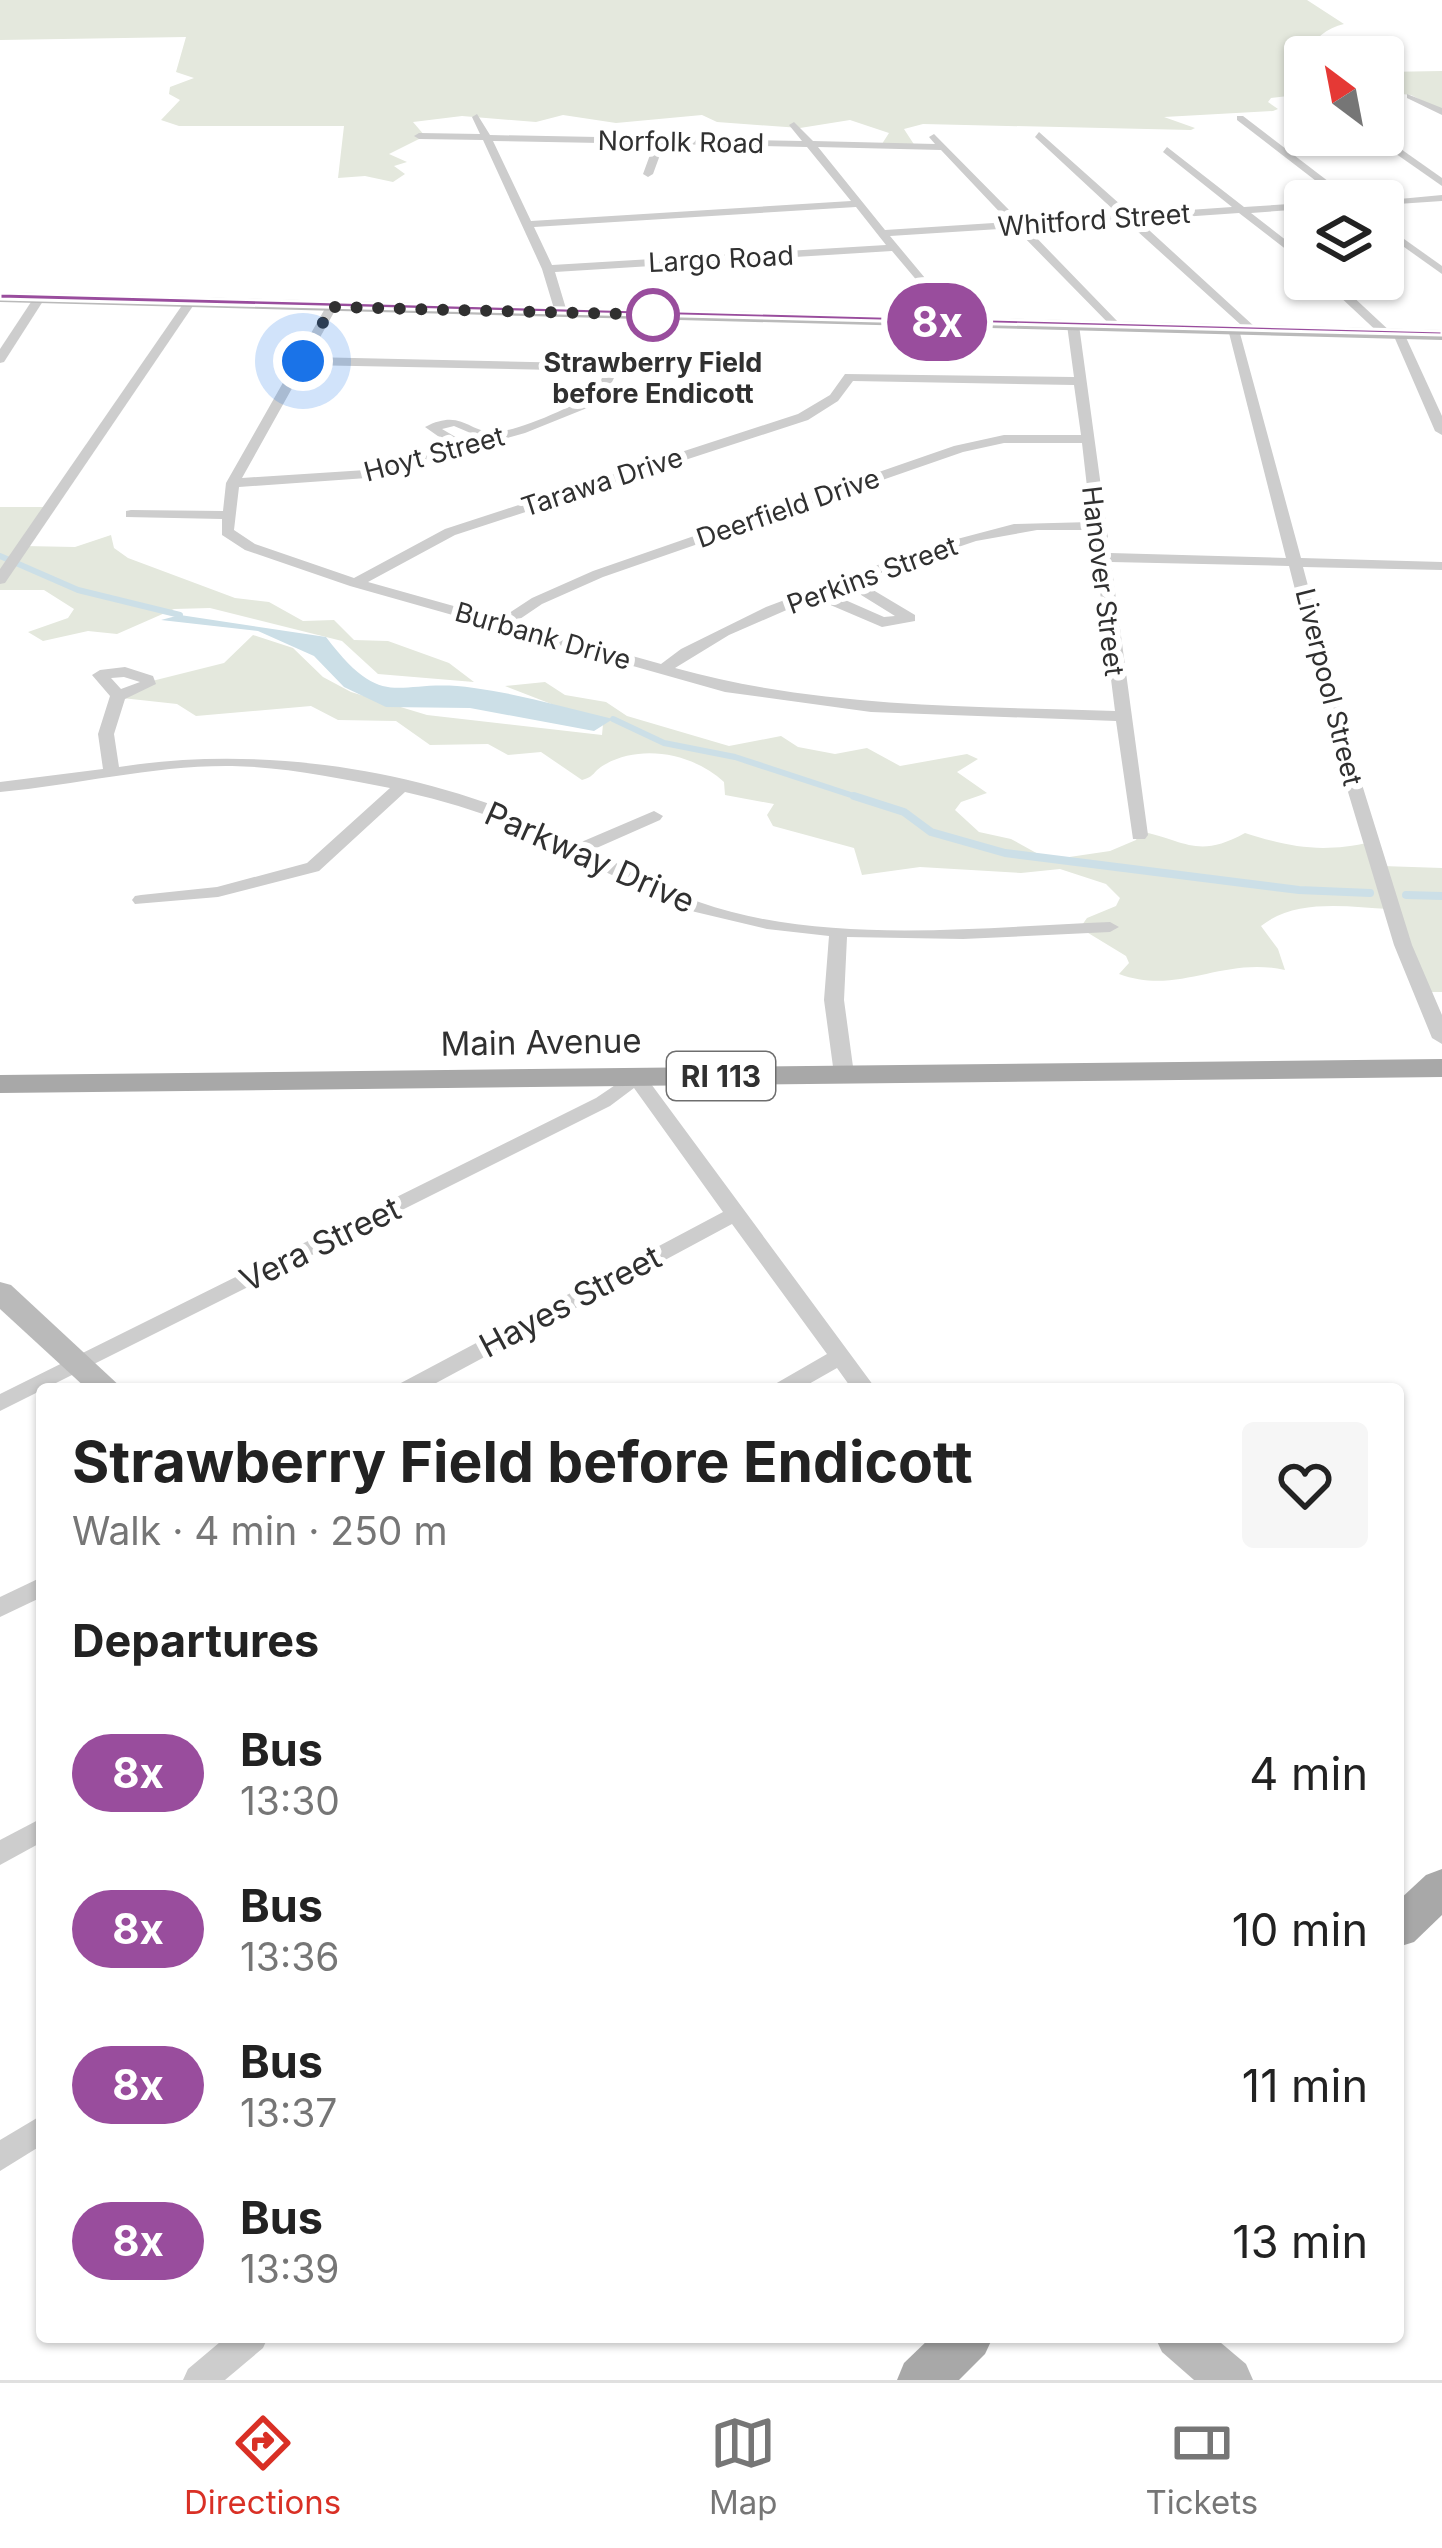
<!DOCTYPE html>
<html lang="en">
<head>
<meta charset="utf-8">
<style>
  :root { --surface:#fff; --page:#f6f6f6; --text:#222; --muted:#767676; --line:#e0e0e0; --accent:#d93025 }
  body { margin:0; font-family:Inter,sans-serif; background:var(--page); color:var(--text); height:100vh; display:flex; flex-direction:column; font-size:45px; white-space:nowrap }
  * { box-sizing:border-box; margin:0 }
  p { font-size:39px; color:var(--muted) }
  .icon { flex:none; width:66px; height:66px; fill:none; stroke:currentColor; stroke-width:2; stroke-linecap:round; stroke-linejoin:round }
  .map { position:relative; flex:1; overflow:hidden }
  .side { position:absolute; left:36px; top:1383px; width:1368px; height:960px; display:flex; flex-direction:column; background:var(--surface); border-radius:12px; box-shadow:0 3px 9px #0004 }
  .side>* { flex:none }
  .badge { padding:0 24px; border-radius:39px; font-size:42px; line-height:78px }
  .needle { width:78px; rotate:328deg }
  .controls { position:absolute; left:1284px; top:36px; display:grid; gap:24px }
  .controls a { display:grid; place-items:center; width:120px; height:120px; border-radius:12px; background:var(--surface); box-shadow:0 3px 9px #0004; font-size:60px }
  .you { position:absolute; width:60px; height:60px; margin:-30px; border:9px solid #fff; border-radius:50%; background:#1a73e8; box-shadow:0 0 0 18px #1a73e833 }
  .map>.badge { position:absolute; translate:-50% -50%; box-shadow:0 0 0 6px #fff }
  h2 { padding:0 36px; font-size:45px; line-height:108px }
  .round { display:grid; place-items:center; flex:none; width:126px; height:126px; border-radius:12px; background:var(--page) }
  .headline { display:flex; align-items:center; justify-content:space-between; height:204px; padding:0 36px }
  h1 { font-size:57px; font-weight:700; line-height:90px }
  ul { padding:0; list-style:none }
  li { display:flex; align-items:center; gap:36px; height:156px; padding:0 36px }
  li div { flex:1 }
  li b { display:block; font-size:45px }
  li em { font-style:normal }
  li .badge { min-width:132px; font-weight:700; text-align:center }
  .tab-bar { display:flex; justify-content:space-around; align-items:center; height:168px; border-top:3px solid var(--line); background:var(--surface); font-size:33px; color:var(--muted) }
  .tab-bar a { display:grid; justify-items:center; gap:6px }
  .tab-bar .current { color:var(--accent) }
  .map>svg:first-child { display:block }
  .green { fill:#e4e8dd }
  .water { fill:#ccdfe7 }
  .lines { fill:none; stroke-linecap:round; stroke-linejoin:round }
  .stream-far1 { stroke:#ccdfe7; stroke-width:6 }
  .stream { stroke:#ccdfe7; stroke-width:8 }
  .street { fill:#cdcdcd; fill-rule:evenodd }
  .secondary { fill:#bababa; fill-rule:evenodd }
  .primary { fill:#a8a8a8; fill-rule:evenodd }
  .line { fill:#994d9d; stroke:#fff; stroke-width:3 }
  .walk { stroke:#303030; stroke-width:12; stroke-dasharray:0 21.6 }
  .stop-dot { fill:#fff; stroke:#994d9d; stroke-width:6 }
  .labels { text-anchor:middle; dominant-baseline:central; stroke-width:12; stroke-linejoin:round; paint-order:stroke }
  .far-street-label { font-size:27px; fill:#303030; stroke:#fff }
  .far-stop-label { font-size:27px; font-weight:bold; fill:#303030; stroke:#fff }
  .shield { fill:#fff; stroke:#6e6e6e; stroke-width:3 }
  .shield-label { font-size:30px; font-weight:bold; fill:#303030 }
  .street-label { font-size:33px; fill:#303030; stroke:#fff }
</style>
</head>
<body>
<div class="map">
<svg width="1442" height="2380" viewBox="0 0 1442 2380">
  <rect width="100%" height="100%" fill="#fff"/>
  <g class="green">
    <path d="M0 0H1307L1344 24C1327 28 1313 39 1306 55L1315 57H1305V94L1271 98 1268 102 1278 109 1273 111 1164 117 1195 128 1191 130 923 124 904 129 915 146 880 147 889 133 850 120 800 128 717 122 702 115 616 123 563 115 536 122 462 116 413 122 425 136 389 154 407 162 394 166 405 174 393 182 365 176 338 178 344 126H179L161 120 180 100 169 94 170 87 194 78 176 72 186 37 0 40Z"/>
    <polygon points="1442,71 1442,111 1411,95 1383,92 1383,72"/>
    <polygon points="0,507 47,507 24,546 75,547 111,535 114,548 128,558 235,598 269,602 303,621 334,620 354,640 388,641 449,663 474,682 378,674 342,641 210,608 174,609 117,634 88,631 43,641 28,632 68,618 74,609 44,590 0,590"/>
    <path d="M253 635 293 648 323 677 351 692 427 715 602 735 603 724 505 686 545 682 565 695 606 702 627 716 729 746 781 736 798 747 835 754 867 748 900 766 967 754 978 759 957 772 987 793 961 802 955 810 979 832 1011 839 1049 860 1110 851 1136 840 1140 831C1186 841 1198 859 1245 833 1292 848 1323 853 1371 842L1382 866 1442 868V992H1428L1389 909C1348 907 1296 898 1261 926L1278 949 1285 970C1222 956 1179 996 1119 974L1129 963 1126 956 1080 928 1087 918 1116 906 1120 898 1106 884 1060 869 1021 873 920 867 862 875 854 848 773 826 767 815 774 804 725 795 724 782C694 754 642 743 604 765 592 772 596 776 582 780L541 752 508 755 488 744 430 745 396 721 338 720 311 706 196 716 177 704 122 698 132 686 224 663Z"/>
  </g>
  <path class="water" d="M180 615 326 637C386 716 396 676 474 688 520 694 567 708 613 719L594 731 470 708 386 707 344 687 314 656 258 631 161 620Z"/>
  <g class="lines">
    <g class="stream-far1">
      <polyline points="0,556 78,590 180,615"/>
      <polyline points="613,719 664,743 735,757 863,799"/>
    </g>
    <g class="stream">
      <polyline points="854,796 904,812 931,832 1005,853 1299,890 1370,893"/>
      <polyline points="1406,895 1442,896"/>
    </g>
    <g class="street">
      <polygon points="1407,94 1442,108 1442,115 1407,98"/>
      <path d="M477 114 490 135 802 141 789 125 794 122 813 141 935 144 929 137 934 134 1020 221 1119 215 1035 137 1039 132 1131 214 1232 207 1163 152 1167 147 1244 207 1305 203V209L1251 213 1305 255V264L1239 213 1138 220 1255 327 1257 330 1251 334 1126 221 1026 227 1120 324V330L1116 331 1015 228 890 236 960 320V326L956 327 892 251 555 272 567 312 561 316 555 312 542 269 483 140 419 139 414 136 419 133 480 134 472 117ZM493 141 654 144 643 174 648 177 653 174 664 144 807 147 851 201 531 221ZM818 147 941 150 1009 222 885 230ZM856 207 886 245 552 265 534 227Z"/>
      <polygon points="1237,116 1243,116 1354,201 1342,201 1237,120"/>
      <polygon points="1369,135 1381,135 1442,178 1442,186"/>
      <polygon points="1442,195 1442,201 1383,205 1383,201 1378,201"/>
      <polygon points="1383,224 1442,266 1442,274 1383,232"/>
      <polygon points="1321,279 1334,279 1393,334 1403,331 1442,416 1442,435 1435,431 1393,334 1383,337"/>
      <polygon points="35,296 45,298 4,362 0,363 0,349"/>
      <polygon points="185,301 195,303 5,583 0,584 0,569"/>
      <path d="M327 305 337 307 309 357 665 365 671 369 665 373 617 372 607 392 592 406 525 433 367 478 239 487 234 530 255 544 354 578 445 529 798 414 830 395 845 374 1074 377 1067 325 1073 321 1079 325 1110 553 1286 558 1228 329 1238 326 1301 558 1442 562V570L1303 567 1355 762 1412 945 1442 1015V1044L1432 1038 1394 945 1339 762 1289 566 1111 562 1148 835 1145 839H1133L1116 721 871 712 725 692 350 586 245 550 222 535V519L126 517V511L131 510 223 511 226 483ZM305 365 605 371C603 376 599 385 596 389 583 404 519 430 498 432 469 435 463 407 425 427L452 446 366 470 242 478ZM853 381 1074 385 1081 435H1004L954 446 593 571 532 598 500 619 368 582 455 535 808 420 838 401ZM454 426 480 437 464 442 442 429ZM1004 443H1082L1091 522 1014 524 923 548 766 607 681 649 661 664 514 623 542 604 603 577 963 452ZM1037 530H1093L1095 554 1093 557 1096 560 1115 711C968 706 818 708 675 668L729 635 814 598 882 627 915 621V615L858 581 976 541ZM845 585 895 616 884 617 827 592Z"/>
      <path d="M125 667 153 676 156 684 125 699 114 734 119 767C269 743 444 772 579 843L654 811 663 816 660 820 592 850C627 869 662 889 699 902 824 946 980 927 1110 922L1119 927 1110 932 963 939 847 937 844 1000 854 1074 844 1080 834 1074 824 1000 829 936 767 929 687 910 569 855 567 850C515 823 462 805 405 792L319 871 218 897 135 904 132 900 135 896 141 895 217 887 307 863 390 788C338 778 285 767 232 766 154 765 77 785 0 792V782L103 769 98 734 110 696 92 675 100 670ZM124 677 140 682 121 689 111 678Z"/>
      <polygon points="636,1071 643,1073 876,1389 852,1389 837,1368 800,1389 771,1389 775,1384 827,1354 732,1224 425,1389 395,1389 399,1384 723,1212 634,1088 610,1106 0,1411 0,1394 596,1098"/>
      <polygon points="42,1577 42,1597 0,1617 0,1597"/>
      <polygon points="42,1818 42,1842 0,1865 0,1840"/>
      <polygon points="42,2115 42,2145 0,2171 0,2140"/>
      <polygon points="226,2337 268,2337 263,2348 225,2380 183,2380 188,2369"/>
    </g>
    <g class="secondary">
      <polygon points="0,292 1442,330 1442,340 0,302"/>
      <polygon points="0,1282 11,1285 123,1389 87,1389 0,1309"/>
      <polygon points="1155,2337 1214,2337 1246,2364 1253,2380 1194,2380 1162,2352"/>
    </g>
    <g class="primary">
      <polygon points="1442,1059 1442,1077 0,1093 0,1075"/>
      <polygon points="1442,1869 1442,1915 1414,1942 1398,1947 1398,1901 1426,1875"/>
      <polygon points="931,2337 993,2337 985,2354 959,2380 897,2380 904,2363"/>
    </g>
  </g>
  <polygon class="line" points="0,293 1442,331 1442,335 0,299"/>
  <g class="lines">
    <polyline class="walk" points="303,361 331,307 669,315 653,315"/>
  </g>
  <circle class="stop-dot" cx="653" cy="315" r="24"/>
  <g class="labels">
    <g class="far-street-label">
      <text transform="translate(681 142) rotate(1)">Norfolk Road</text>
      <text transform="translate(1094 220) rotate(-4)">Whitford Street</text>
      <text transform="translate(721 259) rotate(-3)">Largo Road</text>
      <text transform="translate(434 454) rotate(-15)">Hoyt Street</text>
      <text transform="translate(602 482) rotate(-18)">Tarawa Drive</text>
      <text transform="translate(788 508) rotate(-19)">Deerfield Drive</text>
      <text transform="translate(872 575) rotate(-20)">Perkins Street</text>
      <text transform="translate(1103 581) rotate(83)">Hanover Street</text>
      <text transform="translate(543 636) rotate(16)">Burbank Drive</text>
      <text transform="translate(1329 687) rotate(76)">Liverpool Street</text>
    </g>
    <g class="far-stop-label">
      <text x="653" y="362">Strawberry Field<tspan x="653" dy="31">before Endicott</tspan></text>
    </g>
    <rect class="shield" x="667" y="1052" width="108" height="48" rx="9"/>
    <g class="shield-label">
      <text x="721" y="1076">RI 113</text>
    </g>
    <g class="street-label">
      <text transform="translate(590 857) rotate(24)">Parkway Drive</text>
      <text transform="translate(541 1042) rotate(-1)">Main Avenue</text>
      <text transform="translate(320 1244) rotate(-26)">Vera Street</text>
      <text transform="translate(570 1301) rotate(-28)">Hayes Street</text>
    </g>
  </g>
</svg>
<div class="controls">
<a><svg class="needle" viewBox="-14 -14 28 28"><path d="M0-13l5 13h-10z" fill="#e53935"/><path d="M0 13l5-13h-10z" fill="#767676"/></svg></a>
<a><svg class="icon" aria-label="layers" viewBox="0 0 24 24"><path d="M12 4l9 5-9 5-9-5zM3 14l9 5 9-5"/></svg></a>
</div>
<div class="you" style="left:303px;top:361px"></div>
<b class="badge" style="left:937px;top:322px;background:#994d9d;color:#fff">8x</b>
<section class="side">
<div class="headline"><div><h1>Strawberry Field before Endicott</h1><p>Walk · 4 min · 250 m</p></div><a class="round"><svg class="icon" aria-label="heart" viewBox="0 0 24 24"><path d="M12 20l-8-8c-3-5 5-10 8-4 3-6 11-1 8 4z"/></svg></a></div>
<h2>Departures</h2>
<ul>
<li><span class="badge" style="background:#994d9d;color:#fff">8x</span><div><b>Bus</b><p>13:30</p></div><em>4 min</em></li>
<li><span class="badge" style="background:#994d9d;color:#fff">8x</span><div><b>Bus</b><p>13:36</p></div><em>10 min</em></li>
<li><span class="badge" style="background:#994d9d;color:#fff">8x</span><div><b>Bus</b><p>13:37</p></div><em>11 min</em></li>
<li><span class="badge" style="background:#994d9d;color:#fff">8x</span><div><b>Bus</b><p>13:39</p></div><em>13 min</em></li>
</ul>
</section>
</div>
<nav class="tab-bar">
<a class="current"><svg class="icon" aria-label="directions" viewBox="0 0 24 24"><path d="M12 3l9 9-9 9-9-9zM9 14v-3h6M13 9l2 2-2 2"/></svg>Directions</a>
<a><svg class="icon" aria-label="map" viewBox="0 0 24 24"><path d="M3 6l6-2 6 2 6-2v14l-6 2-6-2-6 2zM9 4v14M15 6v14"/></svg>Map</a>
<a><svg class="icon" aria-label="tickets" viewBox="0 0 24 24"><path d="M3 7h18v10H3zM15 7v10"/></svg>Tickets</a>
</nav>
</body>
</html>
